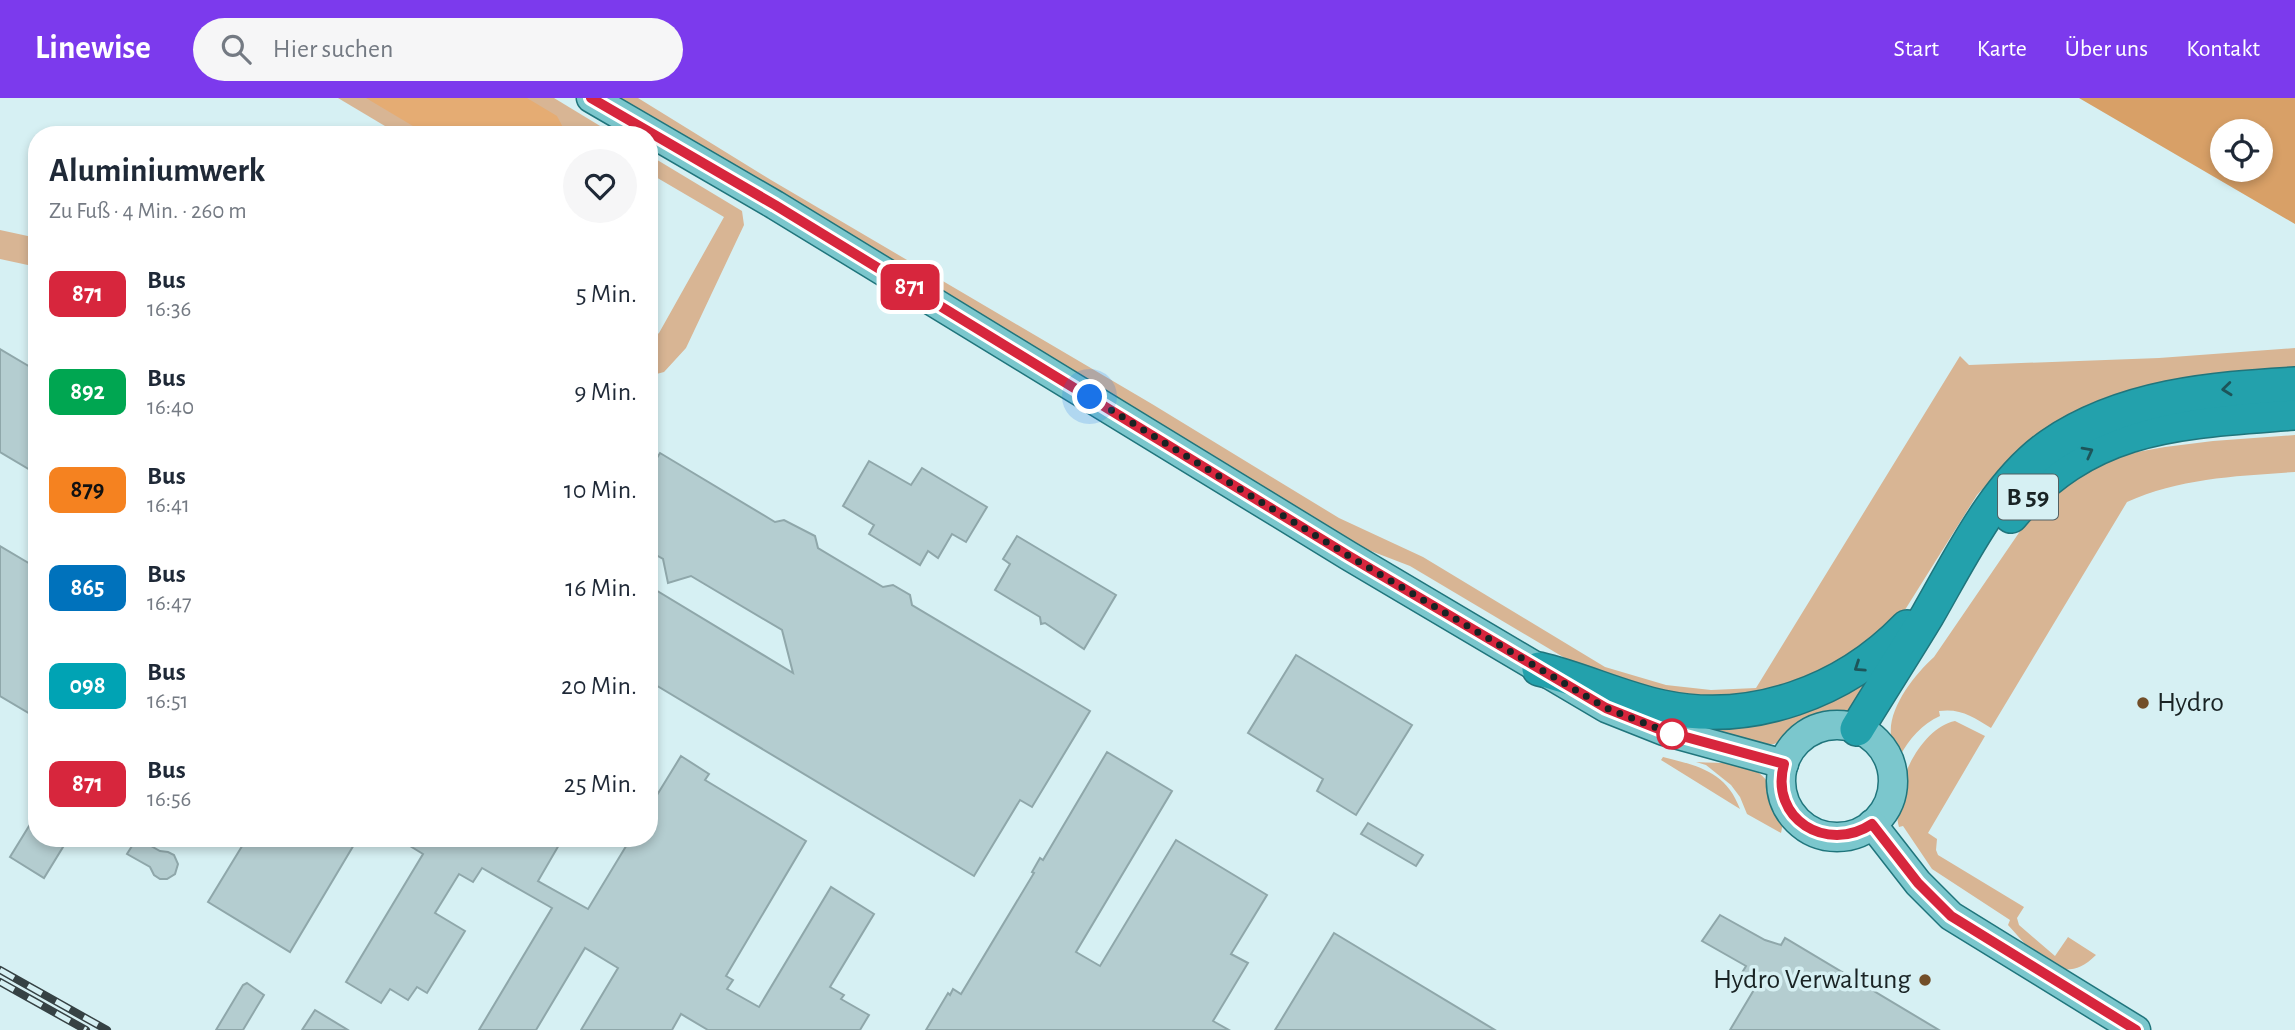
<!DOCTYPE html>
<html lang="de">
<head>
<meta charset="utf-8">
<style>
  :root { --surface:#fff; --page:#f6f6f7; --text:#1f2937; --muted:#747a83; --accent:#7c3aed }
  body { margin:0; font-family:"Alegreya Sans",sans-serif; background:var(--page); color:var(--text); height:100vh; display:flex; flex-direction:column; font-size:26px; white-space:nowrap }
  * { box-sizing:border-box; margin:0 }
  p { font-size:23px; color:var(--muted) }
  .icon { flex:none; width:38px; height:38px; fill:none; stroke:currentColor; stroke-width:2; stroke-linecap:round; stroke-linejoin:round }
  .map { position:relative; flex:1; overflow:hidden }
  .panel { position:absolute; left:28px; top:28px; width:630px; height:721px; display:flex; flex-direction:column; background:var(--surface); border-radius:28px; box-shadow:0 4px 10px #0003 }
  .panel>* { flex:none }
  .badge { padding:0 14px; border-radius:10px; font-size:24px; line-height:46px }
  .fabs { position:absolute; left:2210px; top:21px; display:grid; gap:14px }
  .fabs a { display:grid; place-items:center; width:63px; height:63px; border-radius:50%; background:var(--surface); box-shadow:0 4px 10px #0003; font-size:35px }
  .you { position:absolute; width:35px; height:35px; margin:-18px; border:5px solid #fff; border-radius:50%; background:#1a73e8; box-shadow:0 0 0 10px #1a73e833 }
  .map>.badge { position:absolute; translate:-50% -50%; box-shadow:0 0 0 4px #fff }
  .round { display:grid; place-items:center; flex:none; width:74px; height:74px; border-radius:37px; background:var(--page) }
  .overview { display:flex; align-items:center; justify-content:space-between; height:119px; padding:0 21px }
  h1 { font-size:33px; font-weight:600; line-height:52px }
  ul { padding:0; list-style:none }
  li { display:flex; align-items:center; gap:21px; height:98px; padding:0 21px }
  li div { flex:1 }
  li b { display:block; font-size:26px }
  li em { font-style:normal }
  li .badge { min-width:77px; font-weight:700; text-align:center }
  header { display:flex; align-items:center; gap:42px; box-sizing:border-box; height:98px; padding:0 35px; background:var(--accent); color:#fff }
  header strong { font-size:33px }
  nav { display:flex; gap:38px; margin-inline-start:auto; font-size:24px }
  .search { width:490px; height:63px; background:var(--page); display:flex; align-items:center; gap:18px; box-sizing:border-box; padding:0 24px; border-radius:38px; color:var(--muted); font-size:26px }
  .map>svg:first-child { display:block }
  .green { fill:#d8b594 }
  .forest { fill:#d8a067; fill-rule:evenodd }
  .water { fill:#e5ac73 }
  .building { fill:#b4cdd0; stroke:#8fa7aa; stroke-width:2 }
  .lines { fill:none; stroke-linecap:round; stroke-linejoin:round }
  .major-casing { stroke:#20757c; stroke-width:31 }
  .highway-casing { stroke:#20757c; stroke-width:36 }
  .major { stroke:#7bc7cd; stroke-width:28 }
  .highway { stroke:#23a1ac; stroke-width:33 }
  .rail-casing { stroke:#364244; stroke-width:8 }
  .rail { stroke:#d6f0f3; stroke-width:5; stroke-dasharray:16; stroke-linecap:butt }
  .oneway { stroke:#1d555a }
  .line-casing { stroke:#fff; stroke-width:16 }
  .line { stroke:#d7263d; stroke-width:10 }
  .walk { stroke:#192324; stroke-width:7; stroke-dasharray:0 12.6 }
  .poi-dot { fill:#724e28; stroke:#d6f0f3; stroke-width:2.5 }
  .stop-dot { fill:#fff; stroke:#d7263d; stroke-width:3.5 }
  .labels { text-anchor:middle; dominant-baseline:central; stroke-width:7; stroke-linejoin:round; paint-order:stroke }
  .shield { fill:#d6f0f3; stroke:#526062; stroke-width:2 }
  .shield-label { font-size:26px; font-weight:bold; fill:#192324 }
  .poi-label { font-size:28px; fill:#192324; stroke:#d6f0f3; text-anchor:start }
</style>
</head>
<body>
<header>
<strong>Linewise</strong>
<div class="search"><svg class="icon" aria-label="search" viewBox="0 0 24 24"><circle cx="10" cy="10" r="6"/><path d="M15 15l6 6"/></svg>Hier suchen</div>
<nav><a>Start</a><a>Karte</a><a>Über uns</a><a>Kontakt</a></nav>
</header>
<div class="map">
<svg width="2295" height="932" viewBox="0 0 2295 932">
  <rect width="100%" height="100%" fill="#d6f0f3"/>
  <g class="green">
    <polygon points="338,0 554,0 615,37 400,37"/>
    <polygon points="617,0 638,0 771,82 1152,306 1339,420 1423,459 1605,569 1666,587 1711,592 1756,590 1960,258 1969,267 2159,260 2295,250 2295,269 2219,276 2073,323 1990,383 1977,397 1898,523 1809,585 1702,604 1585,572 1410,468 1358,448"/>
    <polygon points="649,57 742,113 744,127 686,250 664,274 649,278 649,243 659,235 724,119 649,75"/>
    <polygon points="0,132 37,140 37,169 0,161"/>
    <path d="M2295 337V374C2238 378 2180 380 2127 404L1991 630C1973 619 1961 610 1939 613L1940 618C1922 626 1909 641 1900 658 1896 652 1892 644 1891 637 1888 610 1915 576 1934 559L2027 423 2054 396 2080 378 2102 365 2126 356 2165 349 2213 343Z"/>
    <polygon points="1881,561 1858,612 1808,623 1788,640 1774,646 1759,646 1670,621"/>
    <path d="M1955 623 1985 638 1928 735 1937 741 1936 752 1938 757 2024 809 2017 820 2019 827 2055 858 2068 839 2096 857C2060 893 2033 854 2008 827L2010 822 1932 771 1903 728 1899 729C1889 695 1919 630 1955 623Z"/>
    <path d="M1663 659C1698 668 1726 673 1740 711L1661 662Z"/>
    <path d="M1696 664C1733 666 1764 661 1777 703 1781 715 1784 722 1781 735L1747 716 1740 699 1731 687 1706 667Z"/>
  </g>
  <path class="forest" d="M2079 0H2295V126ZM2222 33H2261V72H2222Z"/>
  <polygon class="water" points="366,0 527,0 557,18 567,37 428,37"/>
  <g class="building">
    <polygon points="0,251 37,273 37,376 0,354"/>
    <polygon points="660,355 775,424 784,422 815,438 818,450 883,489 893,487 910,497 912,507 1090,613 1032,709 1020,702 974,778 649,583 649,488 793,575 782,532 691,478 668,485 663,461 649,453 649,373"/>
    <polygon points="869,363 911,387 922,370 987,409 966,444 952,436 938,460 928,453 920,467 869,436 874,427 843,408"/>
    <polygon points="1017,438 1116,497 1084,551 1045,525 1041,526 1040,519 995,492 1010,466 1003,461"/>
    <polygon points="0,448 37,470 37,620 0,598"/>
    <polygon points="1296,557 1412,627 1356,717 1317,693 1323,681 1248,635"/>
    <polygon points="1107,654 1172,693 1076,854 1100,868 1176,742 1267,797 1231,856 1248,865 1213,923 1229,932 926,932 948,895 950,897 953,891 961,896 1034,775 1032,774 1040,760 1043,762"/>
    <polygon points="681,658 709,676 705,682 806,743 726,878 733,882 727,891 759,909 831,789 874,816 830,889 844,897 841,901 869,917 860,932 708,932 681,916 672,932 581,932 618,870 585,850 536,932 479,932 552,810 482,770 473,784 459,776 435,815 465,833 427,895 417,889 408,902 390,891 381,905 346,884 423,756 397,740 563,740 538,783 588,811 631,740 649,740 649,710"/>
    <polygon points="37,715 37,740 48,740 63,749 44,780 10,759"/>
    <polygon points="1368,725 1423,757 1416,768 1361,736"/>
    <polygon points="137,740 160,753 168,754 174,757 178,766 175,776 167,781 160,781 154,777 150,769 127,756"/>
    <polygon points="247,740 358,740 290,854 208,804"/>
    <polygon points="1720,817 1765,842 1781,847 1785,840 1939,932 1730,932 1755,890 1739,880 1746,868 1702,843"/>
    <polygon points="1334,835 1495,932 1275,932"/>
    <polygon points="247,885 264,897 243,932 216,932 243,887"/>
    <polygon points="315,912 348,932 302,932"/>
  </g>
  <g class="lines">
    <g class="major-casing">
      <g id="major">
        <polyline points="591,0 775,107 1349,458 1606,610 1664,633 1784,666"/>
        <circle cx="1837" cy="683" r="56"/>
        <polyline points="1872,726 1918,785 1951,818 2136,932"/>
      </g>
    </g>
    <g class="highway-casing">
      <g id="highway">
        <path d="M2011 418C2091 324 2180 324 2295 315"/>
        <path d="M1539 571C1581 581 1620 600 1662 609 1752 628 1844 594 1907 529"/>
        <path d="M1857 631C1880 593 1904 556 1927 518 1960 461 1996 385 2051 347 2123 298 2211 291 2295 286"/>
      </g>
    </g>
    <use href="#major" class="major"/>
    <use href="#highway" class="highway"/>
    <g class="rail-casing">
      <g id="rail">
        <polyline points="0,872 107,932"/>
        <polyline points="0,884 86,932"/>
      </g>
    </g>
    <use href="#rail" class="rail"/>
  </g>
  <defs><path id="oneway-chevron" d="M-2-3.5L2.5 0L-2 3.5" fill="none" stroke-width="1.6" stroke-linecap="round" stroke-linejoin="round" transform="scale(1.75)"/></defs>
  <g class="oneway">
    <use href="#oneway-chevron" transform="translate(2227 291) rotate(174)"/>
    <use href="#oneway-chevron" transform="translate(2088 354) rotate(-28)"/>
    <use href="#oneway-chevron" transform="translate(1859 569) rotate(146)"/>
  </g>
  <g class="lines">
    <g class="line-casing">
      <path id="line" d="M591 0 775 107 1349 458 1606 610 1664 633 1784 666C1769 721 1827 756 1872 726L1918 785 1951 818 2136 932"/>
    </g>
    <use href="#line" class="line"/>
    <polyline class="walk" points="1090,299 1349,458 1606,610 1672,636"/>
  </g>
  <g class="poi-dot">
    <circle cx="2143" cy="605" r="7"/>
    <circle cx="1925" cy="882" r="7"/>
  </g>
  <circle class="stop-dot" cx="1672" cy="636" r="14"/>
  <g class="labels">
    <rect class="shield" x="1998" y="376.5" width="60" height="45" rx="5"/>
    <g class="shield-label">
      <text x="2028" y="399">B 59</text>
    </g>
    <g class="poi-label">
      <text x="2157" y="605">Hydro</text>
      <text x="1911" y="882" text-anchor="end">Hydro Verwaltung</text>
    </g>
  </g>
</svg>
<div class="fabs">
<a><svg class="icon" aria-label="locate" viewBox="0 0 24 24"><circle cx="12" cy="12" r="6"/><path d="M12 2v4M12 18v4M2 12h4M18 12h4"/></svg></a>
</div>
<div class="you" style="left:1090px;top:299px"></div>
<b class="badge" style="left:910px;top:189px;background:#d7263d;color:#fff">871</b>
<section class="panel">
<div class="overview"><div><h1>Aluminiumwerk</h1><p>Zu Fuß · 4 Min. · 260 m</p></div><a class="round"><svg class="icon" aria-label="heart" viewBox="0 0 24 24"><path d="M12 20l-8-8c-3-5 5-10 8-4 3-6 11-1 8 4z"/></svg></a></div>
<ul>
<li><span class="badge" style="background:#d7263d;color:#fff">871</span><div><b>Bus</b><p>16:36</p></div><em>5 Min.</em></li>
<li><span class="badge" style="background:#00a651;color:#fff">892</span><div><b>Bus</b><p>16:40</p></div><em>9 Min.</em></li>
<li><span class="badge" style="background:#f58220;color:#111">879</span><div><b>Bus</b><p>16:41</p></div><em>10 Min.</em></li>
<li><span class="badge" style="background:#0072bc;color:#fff">865</span><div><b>Bus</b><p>16:47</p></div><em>16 Min.</em></li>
<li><span class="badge" style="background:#00a3b4;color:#fff">098</span><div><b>Bus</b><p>16:51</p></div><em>20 Min.</em></li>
<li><span class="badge" style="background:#d7263d;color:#fff">871</span><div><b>Bus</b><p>16:56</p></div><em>25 Min.</em></li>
</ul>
</section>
</div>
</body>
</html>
